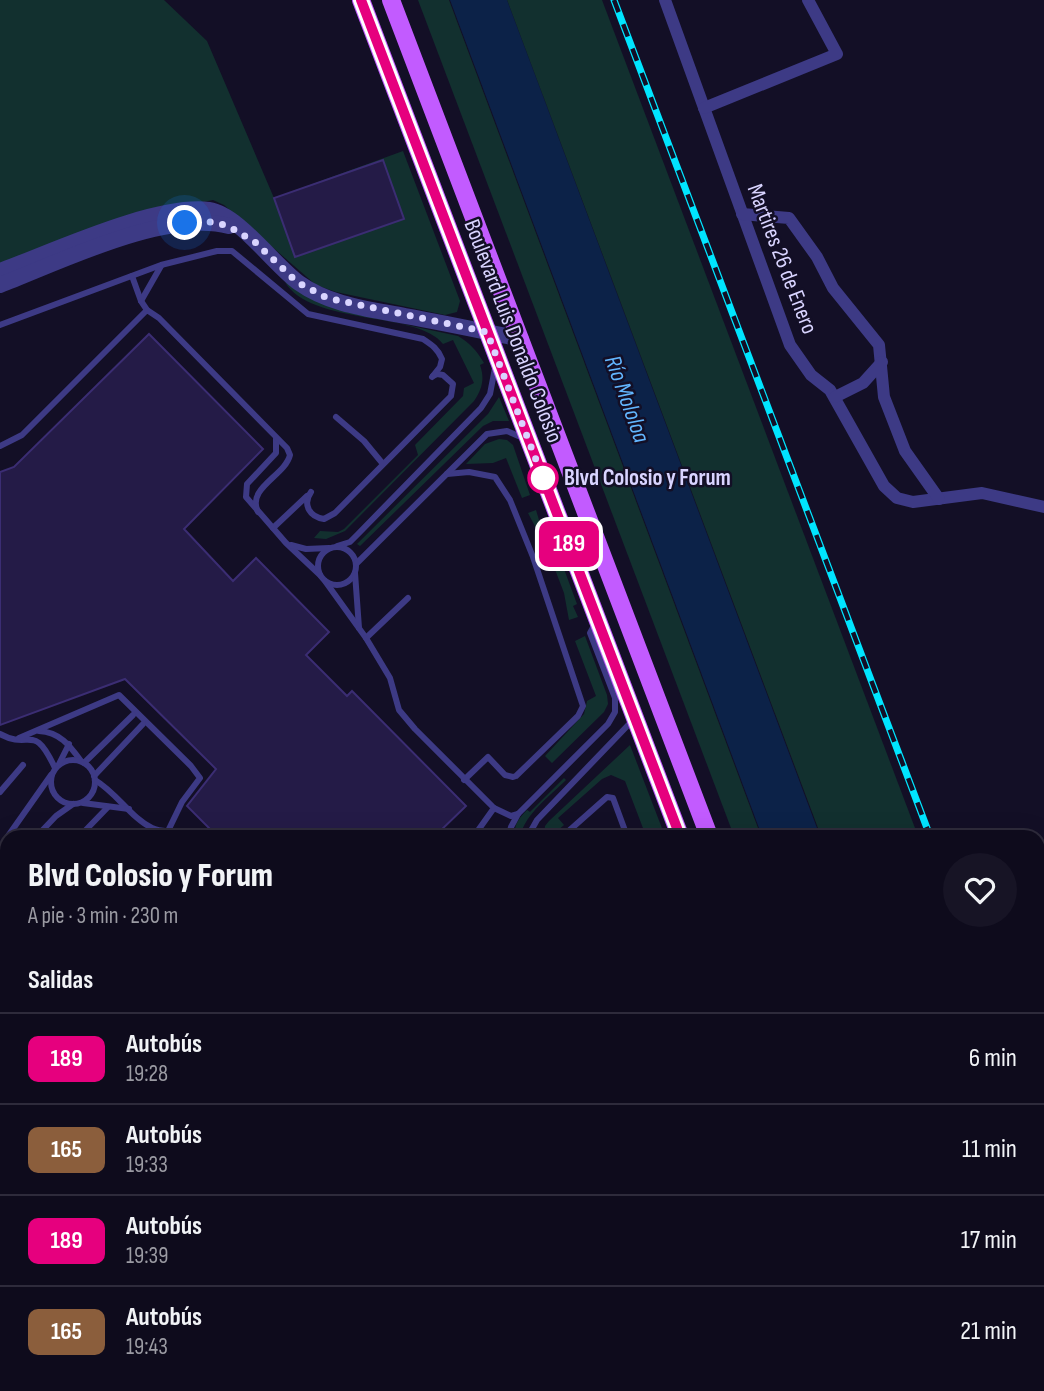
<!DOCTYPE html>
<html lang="es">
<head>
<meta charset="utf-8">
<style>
  :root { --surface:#0e0b1c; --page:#171425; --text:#f1f3f6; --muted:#9b9ba3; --line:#2e2b3b }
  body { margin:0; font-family:"Sofia Sans Condensed",sans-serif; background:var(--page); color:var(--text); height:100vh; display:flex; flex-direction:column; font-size:26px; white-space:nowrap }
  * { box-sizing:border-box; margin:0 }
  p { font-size:23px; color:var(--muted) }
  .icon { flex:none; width:38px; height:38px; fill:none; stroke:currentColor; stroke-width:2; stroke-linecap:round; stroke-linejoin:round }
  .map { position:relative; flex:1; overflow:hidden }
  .side { position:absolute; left:0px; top:830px; width:1045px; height:562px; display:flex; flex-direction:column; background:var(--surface); border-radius:21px 21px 0 0; box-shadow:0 7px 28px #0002,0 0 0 2px var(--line) }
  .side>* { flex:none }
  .badge { padding:0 14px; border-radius:10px; font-size:24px; line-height:46px }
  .you { position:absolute; width:35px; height:35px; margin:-18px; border:5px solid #fff; border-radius:50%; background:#1a73e8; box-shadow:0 0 0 10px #1a73e833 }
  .map>.badge { position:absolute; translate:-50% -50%; box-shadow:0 0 0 4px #fff }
  h2 { padding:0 28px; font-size:26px; line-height:63px }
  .round { display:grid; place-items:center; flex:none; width:74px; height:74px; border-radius:37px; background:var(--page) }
  .headline { display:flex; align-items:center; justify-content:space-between; height:119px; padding:0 28px }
  h1 { font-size:33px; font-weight:800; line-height:52px }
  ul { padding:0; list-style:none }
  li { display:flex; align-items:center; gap:21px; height:91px; padding:0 28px; border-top:2px solid var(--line) }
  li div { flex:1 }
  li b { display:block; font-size:26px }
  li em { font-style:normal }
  li .badge { min-width:77px; font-weight:700; text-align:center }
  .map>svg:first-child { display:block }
  .green { fill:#12302f }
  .water { fill:#0c2248 }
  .building { fill:#241b47; stroke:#3b2d73; stroke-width:2 }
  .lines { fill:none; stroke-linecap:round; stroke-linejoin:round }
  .service { stroke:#3d3a85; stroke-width:6 }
  .minor { stroke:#3d3a85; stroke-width:12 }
  .tertiary { stroke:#3d3a85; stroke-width:16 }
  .primary { stroke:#c25bff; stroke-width:18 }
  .rail-casing { stroke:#00e5ff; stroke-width:7 }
  .rail { stroke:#130f26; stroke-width:4.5; stroke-dasharray:13; stroke-linecap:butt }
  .line-casing { stroke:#fff; stroke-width:16 }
  .line { stroke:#e6007e; stroke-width:10 }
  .walk { stroke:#d9d4ff; stroke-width:7; stroke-dasharray:0 12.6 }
  .stop-dot { fill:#fff; stroke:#e6007e; stroke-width:3.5 }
  .labels { text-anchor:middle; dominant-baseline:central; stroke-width:5; stroke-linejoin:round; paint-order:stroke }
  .street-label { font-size:23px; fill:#d9d4ff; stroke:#130f26 }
  .stop-label { font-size:23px; font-weight:bold; fill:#d9d4ff; stroke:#130f26; text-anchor:start }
  .water-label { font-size:24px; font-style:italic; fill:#62b6ff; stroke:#130f26 }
</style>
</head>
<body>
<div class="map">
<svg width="1044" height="1391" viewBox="0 0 1044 1391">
  <rect width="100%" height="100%" fill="#130f26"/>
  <g class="green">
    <polygon points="0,0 164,0 207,41 274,198 403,151 460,301 457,312 445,315 336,292 316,285 224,205 213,200 159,211 0,268"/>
    <polygon points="418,0 449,0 761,836 734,836"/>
    <polygon points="507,0 602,0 918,836 821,836"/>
    <path d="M285 282 342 311 458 336C470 343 477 351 484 363L480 365C485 379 482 389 474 401L345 531 326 539 314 538 320 531 338 532 344 529 418 455 415 445 463 396 464 388 474 383 453 340 443 344C419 311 311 326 285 282Z"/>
    <polygon points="499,397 509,421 493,421 483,426 360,546 357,544 488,414"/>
    <polygon points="499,439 507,440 513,445 530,495 522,498 506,458 493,463 466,464 485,444"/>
    <polygon points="536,510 539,520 551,534 577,604 573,606 578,617 569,620 564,593 548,551 528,513"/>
    <polygon points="585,636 607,695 608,704 604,712 552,763 545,756 584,714 587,701 596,696 575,641"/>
    <polygon points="630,745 665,836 646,836 625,781 611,775 602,779 558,818 564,825 551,836 544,836 545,826 549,821"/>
    <path d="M564 778 566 780C550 796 526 813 520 836H514C515 824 518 819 527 810L530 812Z"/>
    <polygon points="1038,1155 1044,1172 1044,1391 1027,1391 1025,1384 1038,1384"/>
    <polygon points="0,1202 2,1207 7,1206 7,1384 80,1384 58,1391 0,1391"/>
    <polygon points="394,1384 632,1384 636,1391 396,1391"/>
    <polygon points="663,1384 839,1384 778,1389 778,1391 667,1391"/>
  </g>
  <g class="water">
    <polygon points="450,0 507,0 820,836 762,836"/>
    <polygon points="966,1384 1024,1384 1027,1391 968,1391"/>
  </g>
  <g class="building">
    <polygon points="383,160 404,219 295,257 274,198"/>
    <polygon points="149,334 263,449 184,529 233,581 256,558 329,632 306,655 347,696 352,691 466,806 435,836 205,836 211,830 187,806 216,769 125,679 0,725 0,472 14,467"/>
  </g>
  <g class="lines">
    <g class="service">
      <polyline points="132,276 141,301 147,310"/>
      <polyline points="141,301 161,266"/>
      <path d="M0 325 161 265 217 251H232L308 314 423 339C432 345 438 349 442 359L440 367 432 377"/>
      <polyline points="336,417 364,441 383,464"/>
      <polyline points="276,439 276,453 247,484 246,497 286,543 320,575"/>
      <path d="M0 446 22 435 147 310 159 318 287 448 290 455C285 476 246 488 258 512"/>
      <polyline points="447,474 469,472 495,477 510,500 533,557 583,706 578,716 516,776 513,777 505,775 488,757 464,780"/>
      <path d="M311 492C302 505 310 517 324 519L335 513 451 396 453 384 443 375 437 374 433 376"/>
      <polyline points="273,528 307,496"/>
      <polyline points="291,545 306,549 329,548"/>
      <polyline points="337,546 350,542 358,534 481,408 490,394 495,368"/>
      <circle cx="337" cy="566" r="19"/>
      <polyline points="356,564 487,434 507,431 523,438"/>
      <polyline points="355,573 359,628"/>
      <polyline points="325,581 366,638 390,678 399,710 415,729 494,808 474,836"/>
      <polyline points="366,638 408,598"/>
      <path d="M39 731C60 732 70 746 81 761"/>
      <path d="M0 734C31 751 33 721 55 768"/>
      <polyline points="19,738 119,695 191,766 200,778 182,802 168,831"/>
      <circle cx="73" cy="782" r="22"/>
      <polyline points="84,763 133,715"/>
      <polyline points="59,764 69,744"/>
      <polyline points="94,776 143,724"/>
      <path d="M95 780C117 793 131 818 152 828 163 833 175 830 186 836"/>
      <polyline points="0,792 23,765"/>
      <polyline points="83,803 129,809"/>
      <polyline points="494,808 511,816 518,814"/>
      <polyline points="8,836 51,775"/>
      <polyline points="37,836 56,816 73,804"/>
      <polyline points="80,836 108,807"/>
      <polyline points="509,836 511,827 518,814 608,724 615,712 615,698 590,633 595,624"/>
      <polyline points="528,836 537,820 632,721"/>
      <polyline points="563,836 607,797 613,798 627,836"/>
      <polyline points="0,849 7,838"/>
      <polyline points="0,896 7,880"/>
      <polyline points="832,1384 834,1391"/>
    </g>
    <g class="minor">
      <polyline points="665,0 790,345 811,375 830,390 884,486 897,498 913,502 982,493 1044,507"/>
      <polyline points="704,108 837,54 808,0"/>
      <polyline points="742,214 789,218 817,257 833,288 879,345 884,397 905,451 939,499"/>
      <polyline points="835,397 863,383 882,362"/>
    </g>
    <g class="tertiary">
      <path d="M0 271C52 252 156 203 209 210 238 214 275 266 299 283 330 305 369 309 405 316 444 323 482 331 521 339"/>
      <path d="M0 285C60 262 166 209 229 226"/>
      <polyline points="0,995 7,998"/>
      <polyline points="0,1014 7,1017"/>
      <polyline points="647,1384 651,1391"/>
    </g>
    <g class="primary">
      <polyline points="361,0 680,836"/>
      <polyline points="391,0 709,836"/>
      <polyline points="886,1384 889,1391"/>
      <polyline points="916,1384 919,1391"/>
      <polyline points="71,1391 94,1384"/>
      <polyline points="121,1391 143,1384"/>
    </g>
    <g class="rail-casing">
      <g id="rail">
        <polyline points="614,0 930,836"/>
        <polyline points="1038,1124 1044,1140"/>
      </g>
    </g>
    <use href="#rail" class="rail"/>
  </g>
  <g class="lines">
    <g class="line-casing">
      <polyline id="line" points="361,0 680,836"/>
    </g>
    <use href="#line" class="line"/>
    <polyline class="walk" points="185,223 213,222 228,226 255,242 297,282 327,298 487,332 543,478"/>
  </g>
  <circle class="stop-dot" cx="543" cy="478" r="14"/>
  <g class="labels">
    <g class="street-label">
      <text transform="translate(782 259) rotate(69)">Martires 26 de Enero</text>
      <text transform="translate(513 331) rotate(69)">Boulevard Luis Donaldo Colosio</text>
    </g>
    <g class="stop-label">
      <text x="564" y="478">Blvd Colosio y Forum</text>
    </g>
    <g class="water-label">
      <text transform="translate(627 399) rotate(70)">Río Mololoa</text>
    </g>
  </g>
</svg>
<div class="you" style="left:185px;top:223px"></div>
<b class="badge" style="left:569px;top:544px;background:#e6007e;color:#fff">189</b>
<section class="side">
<div class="headline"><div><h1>Blvd Colosio y Forum</h1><p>A pie · 3 min · 230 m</p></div><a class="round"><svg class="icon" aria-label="heart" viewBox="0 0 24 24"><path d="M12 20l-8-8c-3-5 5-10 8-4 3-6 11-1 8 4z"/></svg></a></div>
<h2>Salidas</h2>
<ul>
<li><span class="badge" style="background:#e6007e;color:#fff">189</span><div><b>Autobús</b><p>19:28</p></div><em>6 min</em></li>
<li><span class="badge" style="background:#8b5e3c;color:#fff">165</span><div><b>Autobús</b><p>19:33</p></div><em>11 min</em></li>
<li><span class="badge" style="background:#e6007e;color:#fff">189</span><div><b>Autobús</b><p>19:39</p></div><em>17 min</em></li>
<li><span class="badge" style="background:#8b5e3c;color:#fff">165</span><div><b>Autobús</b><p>19:43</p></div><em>21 min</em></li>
</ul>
</section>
</div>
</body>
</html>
